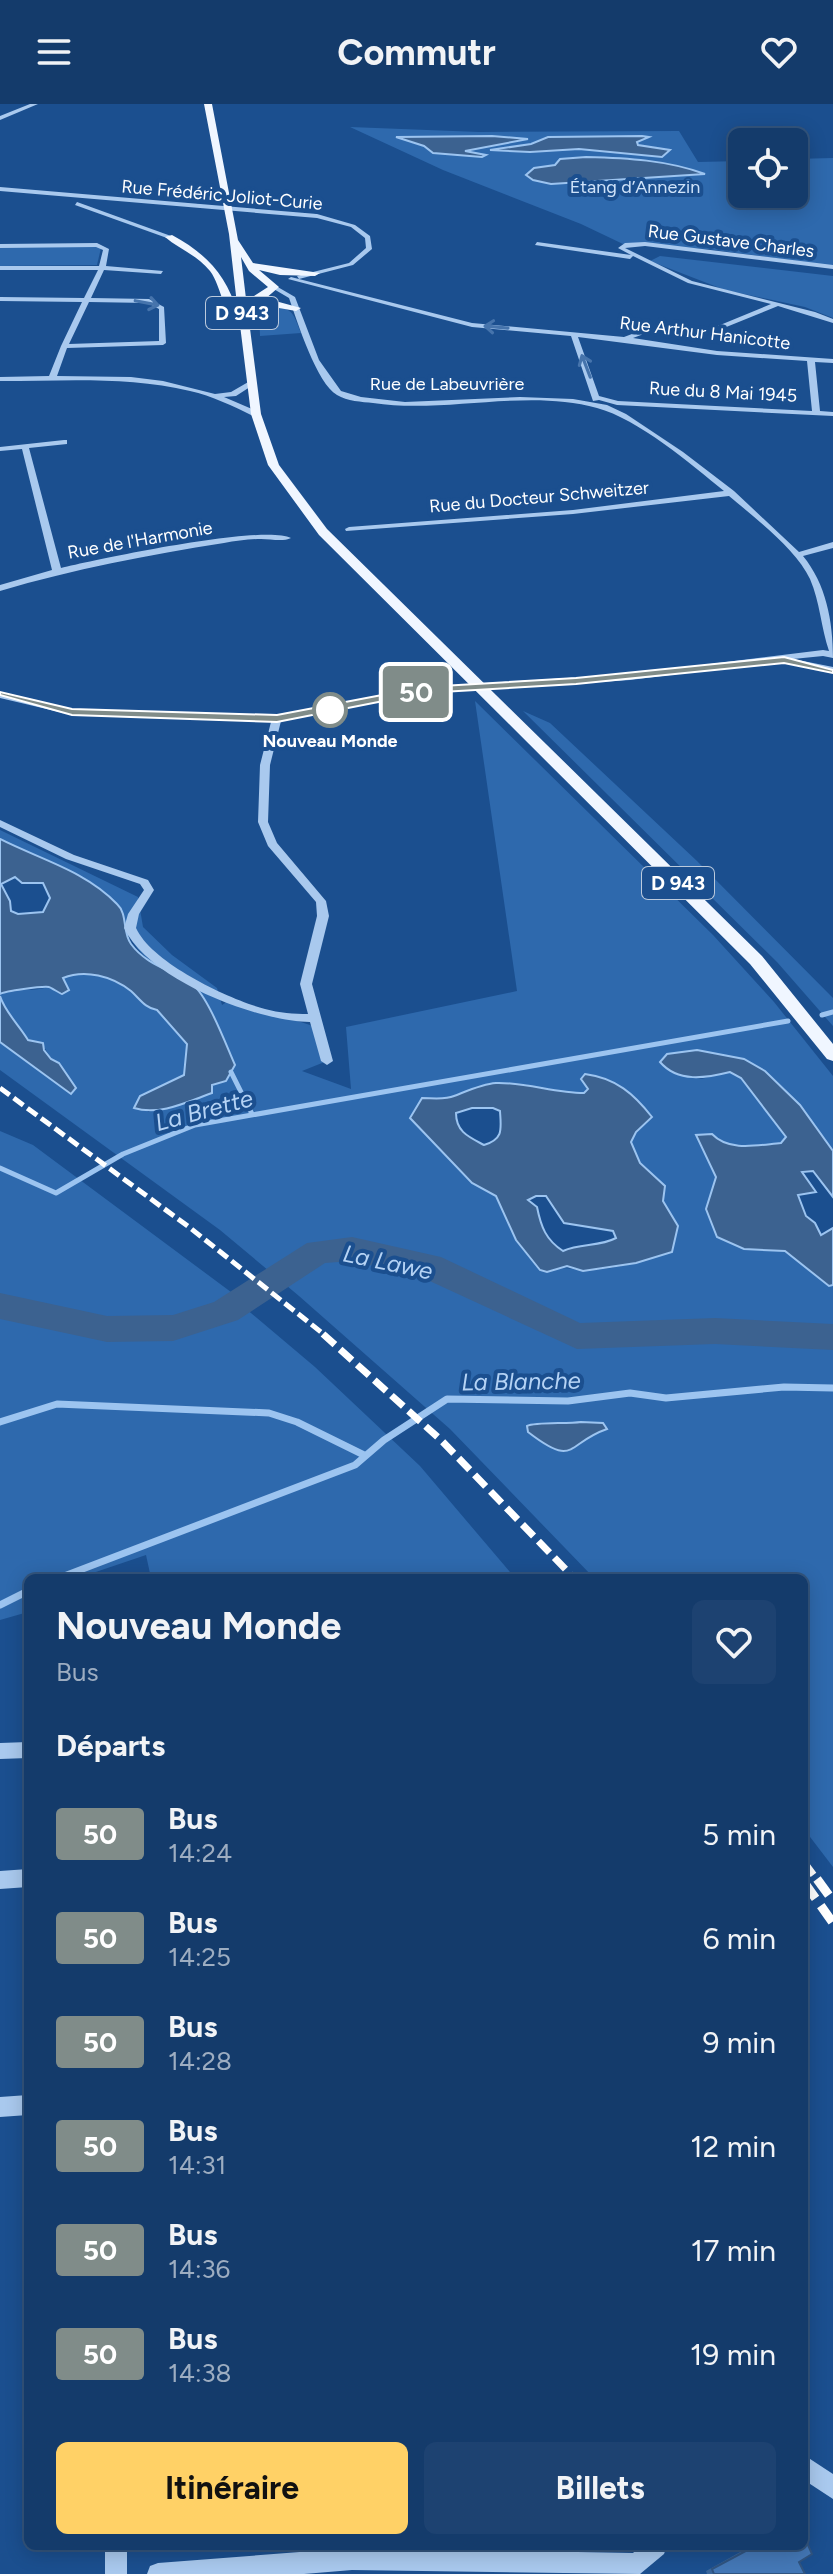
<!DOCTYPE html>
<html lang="fr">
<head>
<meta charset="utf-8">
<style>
  :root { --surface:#143b6b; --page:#1d4271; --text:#f1f3f6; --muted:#9dadc1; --line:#33557e; --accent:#ffd166 }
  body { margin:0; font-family:Figtree,sans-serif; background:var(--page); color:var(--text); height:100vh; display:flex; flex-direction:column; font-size:30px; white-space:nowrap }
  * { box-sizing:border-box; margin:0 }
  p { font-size:26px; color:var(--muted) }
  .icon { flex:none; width:44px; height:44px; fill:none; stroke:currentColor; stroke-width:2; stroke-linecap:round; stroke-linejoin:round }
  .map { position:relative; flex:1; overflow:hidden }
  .side { position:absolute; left:24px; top:1470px; width:784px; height:976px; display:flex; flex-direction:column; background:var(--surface); border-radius:12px; box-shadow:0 4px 20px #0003,0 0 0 2px var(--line) }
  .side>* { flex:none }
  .badge { padding:0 16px; border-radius:6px; font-size:28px; line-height:52px }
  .tools { position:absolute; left:728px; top:24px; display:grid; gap:16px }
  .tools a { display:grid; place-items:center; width:80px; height:80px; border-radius:12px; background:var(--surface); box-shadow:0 4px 20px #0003,0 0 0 2px var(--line); font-size:40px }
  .map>.badge { position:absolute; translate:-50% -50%; box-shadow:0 0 0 4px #fff }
  h2 { padding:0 32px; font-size:30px; line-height:72px }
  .round { display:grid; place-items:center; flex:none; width:84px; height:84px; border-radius:12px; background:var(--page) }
  .headline { display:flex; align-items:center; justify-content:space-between; height:136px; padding:0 32px }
  h1 { font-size:38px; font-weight:700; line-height:60px }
  .primary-button { display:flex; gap:16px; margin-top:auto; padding:16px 32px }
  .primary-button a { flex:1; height:92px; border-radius:12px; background:var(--accent); color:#111; font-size:32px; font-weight:700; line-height:92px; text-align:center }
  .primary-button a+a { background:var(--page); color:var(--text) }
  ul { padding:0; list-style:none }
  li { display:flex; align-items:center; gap:24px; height:104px; padding:0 32px }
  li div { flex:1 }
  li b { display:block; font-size:30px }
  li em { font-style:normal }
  li .badge { min-width:88px; font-weight:700; text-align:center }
  header { display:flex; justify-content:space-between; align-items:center; height:104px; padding:0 32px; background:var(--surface); font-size:36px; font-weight:700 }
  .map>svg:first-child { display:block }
  .green { fill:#2e69ad; fill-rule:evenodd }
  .water { fill:#3c6290; stroke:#9cc4f0; stroke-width:2; fill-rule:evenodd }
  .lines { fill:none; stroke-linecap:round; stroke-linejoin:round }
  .stream-far1 { stroke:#9cc4f0; stroke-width:5 }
  .stream { stroke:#9cc4f0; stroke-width:7 }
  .river { fill:#3c6290; fill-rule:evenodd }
  .minor { fill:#a9c9ee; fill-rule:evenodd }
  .major { fill:#f0f6ff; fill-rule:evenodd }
  .rail-far2 { stroke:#fff; stroke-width:5; stroke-dasharray:12 5; stroke-linecap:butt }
  .rail-far1 { stroke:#fff; stroke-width:7; stroke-dasharray:16 7; stroke-linecap:butt }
  .rail { stroke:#fff; stroke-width:9; stroke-dasharray:20 9; stroke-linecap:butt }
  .wall { fill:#3a679d }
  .building { fill:#4478b7; stroke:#305480; stroke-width:2 }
  .oneway { stroke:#4674ac }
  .line { fill:#808c89; stroke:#fff; stroke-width:2 }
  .stop-dot { fill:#fff; stroke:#808c89; stroke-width:4 }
  .labels { text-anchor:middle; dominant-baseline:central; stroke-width:8; stroke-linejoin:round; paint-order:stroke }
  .far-park-label { font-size:18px; fill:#cfe3fa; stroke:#1b4f8f }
  .far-street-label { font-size:18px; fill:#fff; stroke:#1b4f8f }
  .far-stop-label { font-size:18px; font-weight:bold; fill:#fff; stroke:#1b4f8f }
  .shield { fill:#1b4f8f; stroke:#bbcadd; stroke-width:2 }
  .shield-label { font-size:20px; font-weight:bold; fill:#fff }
  .water-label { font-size:24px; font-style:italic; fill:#b5d3f5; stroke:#1b4f8f }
</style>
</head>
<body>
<header><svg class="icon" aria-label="menu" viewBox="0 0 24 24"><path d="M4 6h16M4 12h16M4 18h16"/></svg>Commutr<svg class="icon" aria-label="heart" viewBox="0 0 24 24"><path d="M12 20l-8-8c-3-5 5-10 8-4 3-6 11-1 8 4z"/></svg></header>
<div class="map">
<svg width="833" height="2470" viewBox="0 0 833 2470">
  <rect width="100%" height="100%" fill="#1b4f8f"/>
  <g class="green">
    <polygon points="350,23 479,28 679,27 698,58 742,57 742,90 794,90 794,55 833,54 833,162 708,145 623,140 581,120 443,66"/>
    <polygon points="96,142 101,144 97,161 0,162 0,143"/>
    <polygon points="660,152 833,172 833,214 805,203 725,186 650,157"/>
    <path d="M267 203C293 204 292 206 301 229L260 232 259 207Z"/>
    <path d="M475 597 713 831 774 898 833 972V1047L800 1001 765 967 669 968 701 975 730 968 741 974 786 1033 781 1039 745 1042 721 1039 716 1073 706 1105 744 1145 785 1146 829 1182 833 1181V1763L804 1725V1474H594L450 1325 299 1192 220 1126 0 966V938L70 989 42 939 28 936C19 921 4 907 0 890 15 882 31 889 48 883 57 880 65 872 75 869 90 865 115 876 128 885 139 892 143 903 157 905L187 940 184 971 140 992 148 1008 211 989 193 881C157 864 128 850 123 808L0 735V726L138 793 143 823 172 851 217 884 222 901 231 895 316 923 327 957 302 967 351 985 346 923 517 887ZM594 971C621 981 635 991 652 1013L635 1028 630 1038 640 1059 665 1082 663 1096 678 1122 672 1148C645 1156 614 1167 585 1166 565 1166 570 1161 548 1168L516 1136 496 1092 472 1079 434 1040 422 994H451L497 979 511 982 524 980 560 989H584Z"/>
    <polygon points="523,607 550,619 697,757 833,894 833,922 777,858"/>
    <polygon points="0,1027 33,1041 235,1191 245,1204 315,1263 420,1362 515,1474 151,1474 146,1451 78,1474 28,1474 28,1508 0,1516"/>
  </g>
  <g class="water">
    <polygon points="492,32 528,35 465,47 486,51 482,53 433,49 424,42 396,33"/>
    <polygon points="642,32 649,33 637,38 638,41 670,46 662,53 579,45 530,48 490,46 531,40 548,33"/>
    <path d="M586 53C627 54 667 56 705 70L551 80 533 76 526 71 534 64 555 61 560 55Z"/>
    <path d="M0 735C39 755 86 767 117 800 128 810 122 828 131 840 147 862 173 866 192 880 208 892 226 941 235 961L226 977 212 981V989C187 998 159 1012 134 1004L140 992 184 971 187 940 157 906C145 904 140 895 131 887 112 872 85 865 63 874L69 886 62 890C61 890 50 883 49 883 42 882 5 887 0 890ZM15 773 22 779H43L50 794 43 808 18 810 11 807 10 797 1 780Z"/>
    <path d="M0 892C5 908 19 921 28 936L43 939 44 946 51 955 59 959 76 984 71 990 0 938Z"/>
    <path d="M697 946 744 955 765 967 800 1001 833 1047V1093L813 1067 802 1068 816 1088 798 1091 806 1112 815 1119 821 1131 833 1124V1181L829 1182 785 1147 744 1145 717 1133 706 1105 716 1073 696 1031 712 1030C729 1048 758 1041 781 1039L786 1033 741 974 730 968C706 974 678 979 660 958L667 950Z"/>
    <path d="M585 970C616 974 634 990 652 1013L636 1028 631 1038 640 1059 665 1082 663 1097 678 1122 672 1148 636 1159 583 1167 567 1162 547 1168 540 1166 516 1136 496 1092 472 1079 410 1014 422 994C432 994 445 996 454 992 467 987 482 980 496 979 526 978 554 989 584 989L588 985 581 975ZM472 1004H493L500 1007C501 1025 504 1035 484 1041 469 1033 456 1028 456 1009ZM536 1092H546L564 1119 613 1127 616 1134C599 1143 581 1139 563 1147 546 1136 541 1123 537 1103L528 1096Z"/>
    <path d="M581 1318 603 1319 607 1325C566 1339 576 1365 528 1328L527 1322C535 1318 567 1320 581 1318Z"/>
  </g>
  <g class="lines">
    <g class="stream-far1">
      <polyline points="822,911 833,908"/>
      <polyline points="231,968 252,1010"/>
      <polyline points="0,1064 56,1089 123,1050 195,1021 788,917"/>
    </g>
    <g class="stream">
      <polyline points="0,1318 57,1300 269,1309 297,1318 364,1351"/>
      <polyline points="59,1474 355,1361 384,1336 447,1295 568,1297 630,1289 666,1294 784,1283 833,1284"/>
      <polyline points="0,1501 28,1487"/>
    </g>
    <polygon class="river" points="352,1133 441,1153 580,1219 715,1214 833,1220 833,1246 715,1240 577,1245 421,1173 352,1157 325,1159 238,1216 173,1237 107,1238 0,1215 0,1189 107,1212 173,1211 214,1198 307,1139"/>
    <g class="minor">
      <polygon points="30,0 38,0 0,16 0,12"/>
      <polygon points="0,83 317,110 355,121 370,132 372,145 353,161 299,175 297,172 349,159 366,144 365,134 351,123 317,114 0,87"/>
      <polygon points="77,98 171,132 172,133 167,134 75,101"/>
      <path d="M537 138 631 151 618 144 625 139 645 138 833 161V165L645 142 625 144 692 177 815 208 833 215V219L778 202 709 230 700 231 665 222 633 234 717 247 833 255V259L815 258 820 307 833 308V312L617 301 599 296 593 297 571 232 472 223 288 175 291 173 472 219 624 233 664 218 700 227 708 226 771 200 688 179 633 152 630 155 535 141ZM578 233 717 251 807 257 812 307 618 297 599 292Z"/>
      <path d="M97 139 109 145 106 162 163 167 161 170 104 166 91 194 149 195 164 203 166 239 163 241 67 244 57 272 131 273 163 277 215 290 231 288 250 277 254 279 253 281 236 292 224 293 259 308V312H253C233 302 212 292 190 287 128 272 63 277 0 277V273L49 272 61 242 82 198 0 197V193L84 194 98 166H0V162H99L103 146 96 143 0 144V140ZM89 198 148 199 159 205V237L69 240Z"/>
      <path d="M272 182H276L295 193 319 256 341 287 361 293 405 298 520 293 573 295 607 301 626 310 683 348 734 387 799 448 833 438V444L803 452C826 480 833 517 833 554L823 552 793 555 833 563V569L789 560V556L630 576 424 589 281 617 270 661 268 718 277 739 326 797 329 812 312 880 333 957 327 961 321 957 310 918C256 917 149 876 124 824L128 810 144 786 140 780 66 755 0 723V716L74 751 148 776 154 786 139 810 136 824C152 859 228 895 265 905 279 909 294 910 308 910L300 880 317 812 316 798 268 742 258 718 260 661 271 618 72 611 0 594V588L72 605 277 612 424 583 630 570 823 546 829 547C821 524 820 498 810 475 796 445 755 414 729 392L573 410 346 427 345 425 349 423 573 406 724 387C691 360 638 315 597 304 526 284 445 310 373 299 362 298 347 297 337 291 317 280 297 217 289 194L272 184Z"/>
      <path d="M64 336H67V340L29 344 61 464C99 455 263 420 291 434 283 438 271 435 261 435 249 435 236 437 224 439 148 451 74 465 0 487V481L52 466 22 345 0 347V343Z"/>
      <polygon points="28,1638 28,1654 0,1655 0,1639"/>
      <polygon points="28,1765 28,1783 0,1785 0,1767"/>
      <polygon points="28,1991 28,2011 0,2013 0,1993"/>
      <polygon points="804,2351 833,2370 833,2395 804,2376"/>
      <rect x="105" y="2442" width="22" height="28"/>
      <polygon points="640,2442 667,2442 664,2450 640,2470 352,2466 304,2470 147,2470 150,2462 158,2459 352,2444 633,2449"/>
    </g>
    <path class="major" d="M204 0H212L238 136 253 159 320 169 315 172 280 171 259 166 279 183 258 201 279 198 301 204 296 207 279 204 254 207 249 217 261 310 279 361 327 425 762 852 833 940V957L827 955 750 860 319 431 268 361 251 310 240 221C222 210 222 183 210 167 197 151 179 145 165 133L172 131C207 150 226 171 238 209L229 130ZM241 153 249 167 268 183 254 192 247 203Z"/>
    <polyline class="rail-far2" points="0,984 189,1123 326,1232"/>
    <g class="rail-far1">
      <polyline points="323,1230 442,1337 574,1474"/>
      <polyline points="804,1758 818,1777"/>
    </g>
    <g class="rail">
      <polyline points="817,1775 833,1797"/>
      <polyline points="804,1778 833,1819"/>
    </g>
  </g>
  <polygon class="wall" points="751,2442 804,2442 799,2458 805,2470 707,2470 706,2467"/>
  <polygon class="building" points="804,2432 812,2450 799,2458 805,2470 714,2470 712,2465 755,2442 804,2442"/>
  <defs><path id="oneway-shaft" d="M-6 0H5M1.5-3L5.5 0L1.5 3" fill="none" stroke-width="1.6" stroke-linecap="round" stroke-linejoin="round" transform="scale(2)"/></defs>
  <g class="oneway">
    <use href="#oneway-shaft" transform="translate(147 199) rotate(11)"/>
    <use href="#oneway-shaft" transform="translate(496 223) rotate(-175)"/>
    <use href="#oneway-shaft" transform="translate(586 262) rotate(-111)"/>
  </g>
  <polygon class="line" points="784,553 833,566 833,569 784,559 576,580 424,589 277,618 72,611 0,591 0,588 72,605 277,611 424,583 576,574"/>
  <circle class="stop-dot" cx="330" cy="606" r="16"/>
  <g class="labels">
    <g class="far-park-label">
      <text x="635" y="83">Étang d’Annezin</text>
    </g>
    <g class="far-street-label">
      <text transform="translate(222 91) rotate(5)">Rue Frédéric Joliot-Curie</text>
      <text transform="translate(731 137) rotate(7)">Rue Gustave Charles</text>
      <text transform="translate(705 229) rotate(7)">Rue Arthur Hanicotte</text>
      <text x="447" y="280">Rue de Labeuvrière</text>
      <text transform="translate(723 288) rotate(3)">Rue du 8 Mai 1945</text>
      <text transform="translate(539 393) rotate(-5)">Rue du Docteur Schweitzer</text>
      <text transform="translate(140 436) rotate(-10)">Rue de l'Harmonie</text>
    </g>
    <g class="far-stop-label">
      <text x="330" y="637">Nouveau Monde</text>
    </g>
    <g class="shield">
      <rect x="206" y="193" width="72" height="32" rx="6"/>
      <rect x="642" y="763" width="72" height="32" rx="6"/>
    </g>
    <g class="shield-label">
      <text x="242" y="209">D 943</text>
      <text x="678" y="779">D 943</text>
    </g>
    <g class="water-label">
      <text transform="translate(204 1006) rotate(-15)">La Brette</text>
      <text transform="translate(388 1158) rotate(12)">La Lawe</text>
      <text transform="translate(521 1277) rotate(-1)">La Blanche</text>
    </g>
  </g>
</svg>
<div class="tools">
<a><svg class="icon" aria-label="locate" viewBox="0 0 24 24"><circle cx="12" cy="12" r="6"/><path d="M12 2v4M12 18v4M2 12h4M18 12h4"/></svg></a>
</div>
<b class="badge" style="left:416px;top:588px;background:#808c89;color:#fff">50</b>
<section class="side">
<div class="headline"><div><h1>Nouveau Monde</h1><p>Bus</p></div><a class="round"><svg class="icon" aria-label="heart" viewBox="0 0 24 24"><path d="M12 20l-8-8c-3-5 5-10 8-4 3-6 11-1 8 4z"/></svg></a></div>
<h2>Départs</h2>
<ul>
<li><span class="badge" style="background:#808c89;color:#fff">50</span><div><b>Bus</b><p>14:24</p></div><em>5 min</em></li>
<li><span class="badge" style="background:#808c89;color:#fff">50</span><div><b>Bus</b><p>14:25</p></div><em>6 min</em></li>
<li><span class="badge" style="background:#808c89;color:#fff">50</span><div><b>Bus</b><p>14:28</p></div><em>9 min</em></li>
<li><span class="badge" style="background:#808c89;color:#fff">50</span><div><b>Bus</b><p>14:31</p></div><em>12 min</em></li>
<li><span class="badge" style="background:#808c89;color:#fff">50</span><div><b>Bus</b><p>14:36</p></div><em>17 min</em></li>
<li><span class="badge" style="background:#808c89;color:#fff">50</span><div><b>Bus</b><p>14:38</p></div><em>19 min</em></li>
</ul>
<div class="primary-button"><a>Itinéraire</a><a>Billets</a></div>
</section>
</div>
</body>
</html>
